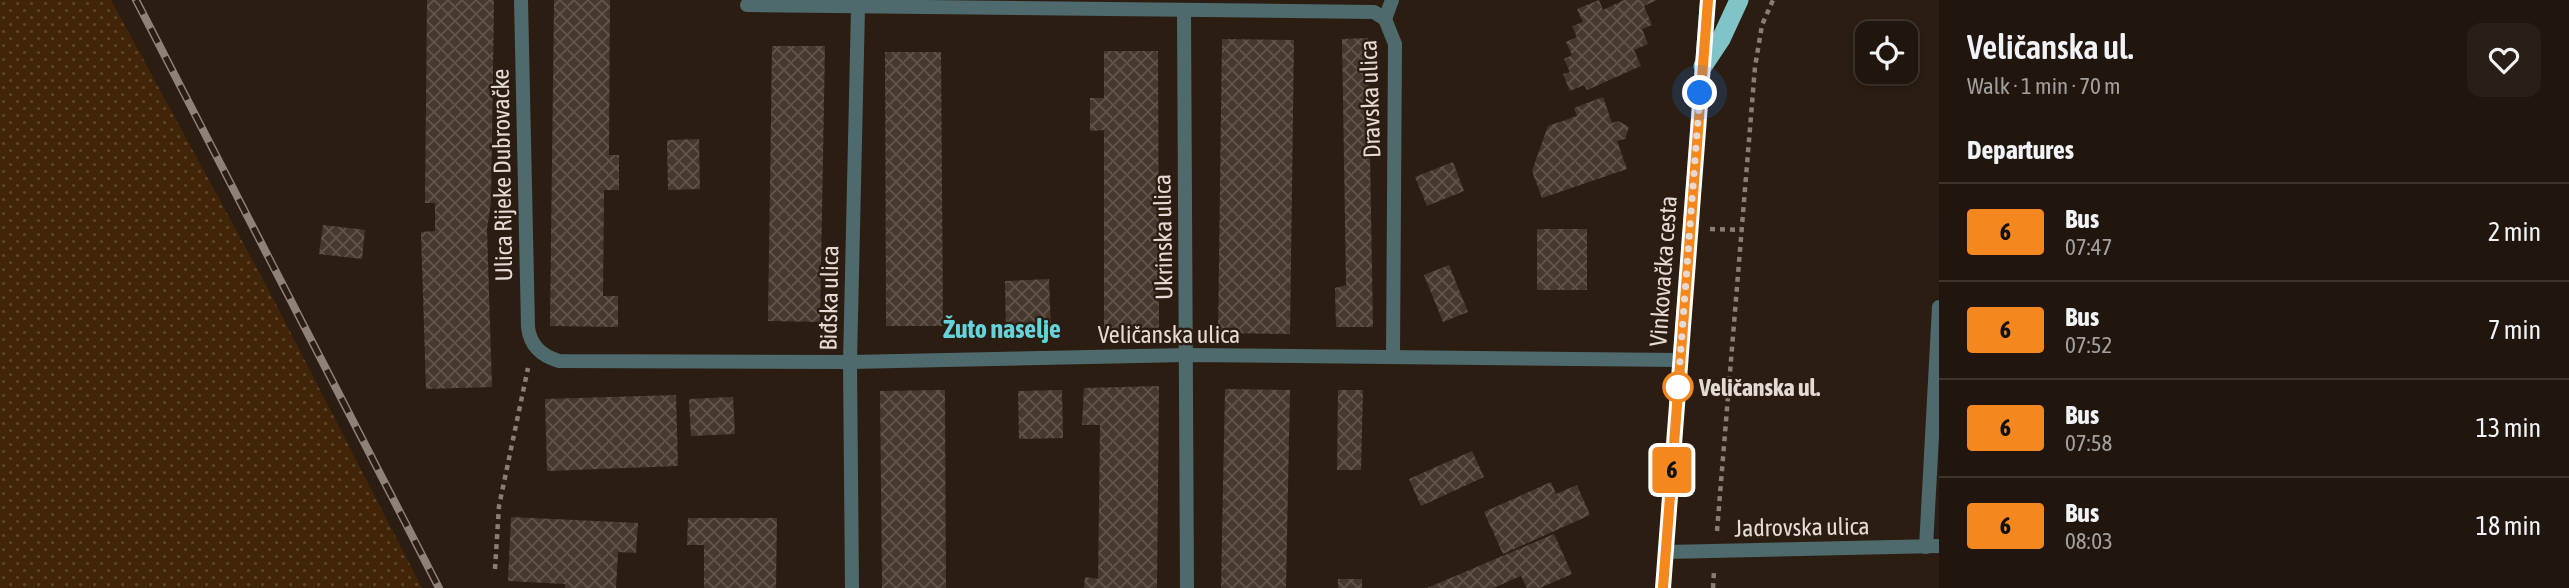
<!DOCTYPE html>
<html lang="en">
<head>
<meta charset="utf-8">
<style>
  :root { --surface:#20160e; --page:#281f17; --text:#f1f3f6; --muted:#a29f9e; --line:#3d352e }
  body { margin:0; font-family:"Asap Condensed",sans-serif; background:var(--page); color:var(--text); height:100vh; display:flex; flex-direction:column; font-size:26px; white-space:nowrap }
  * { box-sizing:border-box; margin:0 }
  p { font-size:23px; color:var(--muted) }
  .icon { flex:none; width:38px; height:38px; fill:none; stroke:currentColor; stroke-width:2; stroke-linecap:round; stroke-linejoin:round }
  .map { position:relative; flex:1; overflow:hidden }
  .sheet { display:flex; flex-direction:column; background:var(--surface); width:630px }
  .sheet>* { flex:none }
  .badge { padding:0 14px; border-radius:5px; font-size:24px; line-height:46px }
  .buttons { position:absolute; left:1855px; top:21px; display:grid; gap:14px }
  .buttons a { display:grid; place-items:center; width:63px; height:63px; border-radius:14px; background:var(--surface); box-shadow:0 4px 10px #0003,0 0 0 2px var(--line); font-size:35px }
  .you { position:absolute; width:35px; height:35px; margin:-18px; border:5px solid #fff; border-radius:50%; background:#1a73e8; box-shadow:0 0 0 10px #1a73e833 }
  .map>.badge { position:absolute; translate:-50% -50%; box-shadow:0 0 0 4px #fff }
  h2 { padding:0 28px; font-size:26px; line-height:63px }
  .round { display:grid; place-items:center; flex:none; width:74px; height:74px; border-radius:14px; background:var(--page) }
  .head { display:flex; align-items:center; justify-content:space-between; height:119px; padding:0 28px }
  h1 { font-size:33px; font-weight:600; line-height:52px }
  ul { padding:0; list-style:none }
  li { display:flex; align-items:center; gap:21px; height:98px; padding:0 28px; border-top:2px solid var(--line) }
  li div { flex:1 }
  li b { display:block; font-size:26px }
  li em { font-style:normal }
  li .badge { min-width:77px; font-weight:700; text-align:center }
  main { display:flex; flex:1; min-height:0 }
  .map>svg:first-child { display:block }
  .grass { fill:url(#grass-dots) }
  .building { fill:url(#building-cross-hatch) }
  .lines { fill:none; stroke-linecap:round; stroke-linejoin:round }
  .path { stroke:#897d74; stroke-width:4.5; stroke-dasharray:5 5; stroke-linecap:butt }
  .service { stroke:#4e6a6c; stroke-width:14 }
  .minor { stroke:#4e6a6c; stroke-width:14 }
  .secondary { stroke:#669497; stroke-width:14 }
  .trunk { stroke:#80c4c8; stroke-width:19 }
  .rail-casing { stroke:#8d8178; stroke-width:8 }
  .rail { stroke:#2b1d12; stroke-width:5; stroke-dasharray:16; stroke-linecap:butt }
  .line-casing { stroke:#fff; stroke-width:16 }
  .line { stroke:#f5871f; stroke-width:10 }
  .walk { stroke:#e5dbd4; stroke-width:7; stroke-dasharray:0 12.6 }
  .stop-dot { fill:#fff; stroke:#f5871f; stroke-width:3.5 }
  .labels { text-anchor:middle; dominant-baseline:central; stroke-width:5; stroke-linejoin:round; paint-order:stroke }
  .street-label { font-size:24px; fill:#e5dbd4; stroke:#2b1d12 }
  .stop-label { font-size:24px; font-weight:bold; fill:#e5dbd4; stroke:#2b1d12; text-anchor:start }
  .neighbourhood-label { font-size:26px; font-weight:bold; fill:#66d3da; stroke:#2b1d12 }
</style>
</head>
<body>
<main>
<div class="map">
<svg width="1939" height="588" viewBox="0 0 1939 588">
  <defs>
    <pattern id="grass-dots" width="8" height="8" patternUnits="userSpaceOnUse" patternTransform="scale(1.75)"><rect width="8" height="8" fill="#422509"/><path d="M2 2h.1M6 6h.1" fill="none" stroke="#5d442c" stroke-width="1.8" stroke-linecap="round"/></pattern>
    <pattern id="building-cross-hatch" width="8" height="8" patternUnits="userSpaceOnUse" patternTransform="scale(1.75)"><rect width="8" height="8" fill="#46382c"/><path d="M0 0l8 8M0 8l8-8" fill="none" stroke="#61544a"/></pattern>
  </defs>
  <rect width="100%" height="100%" fill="#2b1d12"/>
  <polygon class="grass" points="0,0 111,0 267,287 422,588 0,588"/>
  <g class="building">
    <polygon points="427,0 494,0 491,203 487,229 492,387 426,389 421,232 435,231 435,203 425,203"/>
    <polygon points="554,0 610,0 609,155 619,155 619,190 604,190 603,296 618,296 618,327 550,326"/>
    <polygon points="1599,0 1603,10 1624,0 1657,0 1644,6 1652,25 1642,29 1648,44 1634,50 1641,66 1587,90 1584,85 1570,91 1563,74 1570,72 1564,59 1572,55 1566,42 1577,37 1572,26 1583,22 1577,9"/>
    <polygon points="1368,38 1373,327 1336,327 1335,288 1346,285 1342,39"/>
    <polygon points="1222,39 1294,40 1290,334 1218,333"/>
    <polygon points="772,46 825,46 820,322 768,321"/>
    <polygon points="1104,51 1158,51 1159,328 1104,329 1104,130 1090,131 1090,98 1104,98"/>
    <polygon points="885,52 941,52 943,326 886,326"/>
    <polygon points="1603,97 1612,123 1618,121 1629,127 1625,139 1617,141 1627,169 1542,198 1532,171 1548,126 1577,116 1574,108"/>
    <polygon points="699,139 700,189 668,190 667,140"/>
    <polygon points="1453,162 1464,191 1427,206 1415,177"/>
    <polygon points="323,225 365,230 362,259 319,254"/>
    <rect x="1537" y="229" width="50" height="61"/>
    <polygon points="1449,265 1468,312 1443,322 1424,275"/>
    <polygon points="1049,279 1051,330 1006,332 1005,281"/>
    <polygon points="1159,386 1157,588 1084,588 1085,577 1098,579 1100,425 1082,425 1084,388"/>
    <polygon points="1225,389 1290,390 1286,588 1221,588"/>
    <polygon points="945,390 946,588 882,588 880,391"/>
    <polygon points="1062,390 1063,438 1019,439 1018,391"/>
    <polygon points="1338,390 1363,390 1361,470 1337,470"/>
    <polygon points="676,395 678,466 547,471 545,399"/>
    <polygon points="733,397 735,434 691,436 689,399"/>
    <polygon points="1472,451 1484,477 1421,506 1409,479"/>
    <polygon points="1551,482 1556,494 1577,485 1590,515 1503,554 1484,512"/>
    <polygon points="511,517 638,523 636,553 618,552 616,588 565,588 565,584 508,581"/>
    <polygon points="688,518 777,518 776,588 704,588 704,545 687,545"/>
    <polygon points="1554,534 1572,574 1540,588 1527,588 1521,576 1493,588 1427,588"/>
    <rect x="1338" y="579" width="24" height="9"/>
  </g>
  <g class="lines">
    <g class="path">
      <polyline points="1710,229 1743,230"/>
      <polyline points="1717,531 1755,67 1762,25 1773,0"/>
      <polyline points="495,569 499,506 528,368"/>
      <polyline points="1713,588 1714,571"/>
    </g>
    <polyline class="service" points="1385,19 1392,0"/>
    <g class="minor">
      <path d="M521 0 528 327C530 346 542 356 559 361L850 362 1187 355 1680 360"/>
      <polyline points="747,5 1374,12 1385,19 1395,44 1393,357"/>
      <polyline points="1184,11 1187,588"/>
      <polyline points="1926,547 1939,307"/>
      <polyline points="1666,552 1939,546"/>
      <polyline points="852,588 850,362 858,8"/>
    </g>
    <polyline class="secondary" points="1663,588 1707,0"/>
    <polyline class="trunk" points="1703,66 1721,39 1739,0"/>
    <g class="rail-casing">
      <polyline id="rail" points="136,0 439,588"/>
    </g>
    <use href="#rail" class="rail"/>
  </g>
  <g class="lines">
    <g class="line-casing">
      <polyline id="line" points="1663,588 1708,0"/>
    </g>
    <use href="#line" class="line"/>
    <polyline class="walk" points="1678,387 1700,93"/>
  </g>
  <circle class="stop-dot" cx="1678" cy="387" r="14"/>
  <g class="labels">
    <g class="street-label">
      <text transform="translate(1370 99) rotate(-92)">Dravska ulica</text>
      <text transform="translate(502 175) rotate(-91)">Ulica Rijeke Dubrovačke</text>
      <text transform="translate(1163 237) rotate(-91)">Ukrinska ulica</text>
      <text transform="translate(1663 271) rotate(-86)">Vinkovačka cesta</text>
      <text transform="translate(829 298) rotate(-89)">Biđska ulica</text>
      <text x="1169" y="334">Veličanska ulica</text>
      <text transform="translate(1802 527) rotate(-1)">Jadrovska ulica</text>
    </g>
    <g class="stop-label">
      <text x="1699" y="387">Veličanska ul.</text>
    </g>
    <g class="neighbourhood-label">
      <text x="1002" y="329">Žuto naselje</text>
    </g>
  </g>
</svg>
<div class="buttons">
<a><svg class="icon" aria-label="locate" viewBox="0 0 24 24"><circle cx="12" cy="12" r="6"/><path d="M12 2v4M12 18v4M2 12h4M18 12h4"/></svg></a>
</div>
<div class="you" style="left:1700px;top:93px"></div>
<b class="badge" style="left:1672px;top:470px;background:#f5871f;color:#111">6</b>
</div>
<section class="sheet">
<div class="head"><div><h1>Veličanska ul.</h1><p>Walk · 1 min · 70 m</p></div><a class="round"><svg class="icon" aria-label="heart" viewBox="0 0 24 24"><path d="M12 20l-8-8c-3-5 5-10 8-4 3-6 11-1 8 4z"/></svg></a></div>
<h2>Departures</h2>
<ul>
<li><span class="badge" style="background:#f5871f;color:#111">6</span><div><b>Bus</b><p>07:47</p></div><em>2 min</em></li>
<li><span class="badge" style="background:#f5871f;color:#111">6</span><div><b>Bus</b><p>07:52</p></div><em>7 min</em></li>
<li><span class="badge" style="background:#f5871f;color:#111">6</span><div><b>Bus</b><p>07:58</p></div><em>13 min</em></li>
<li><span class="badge" style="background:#f5871f;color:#111">6</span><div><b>Bus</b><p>08:03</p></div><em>18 min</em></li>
</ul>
</section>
</main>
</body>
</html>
